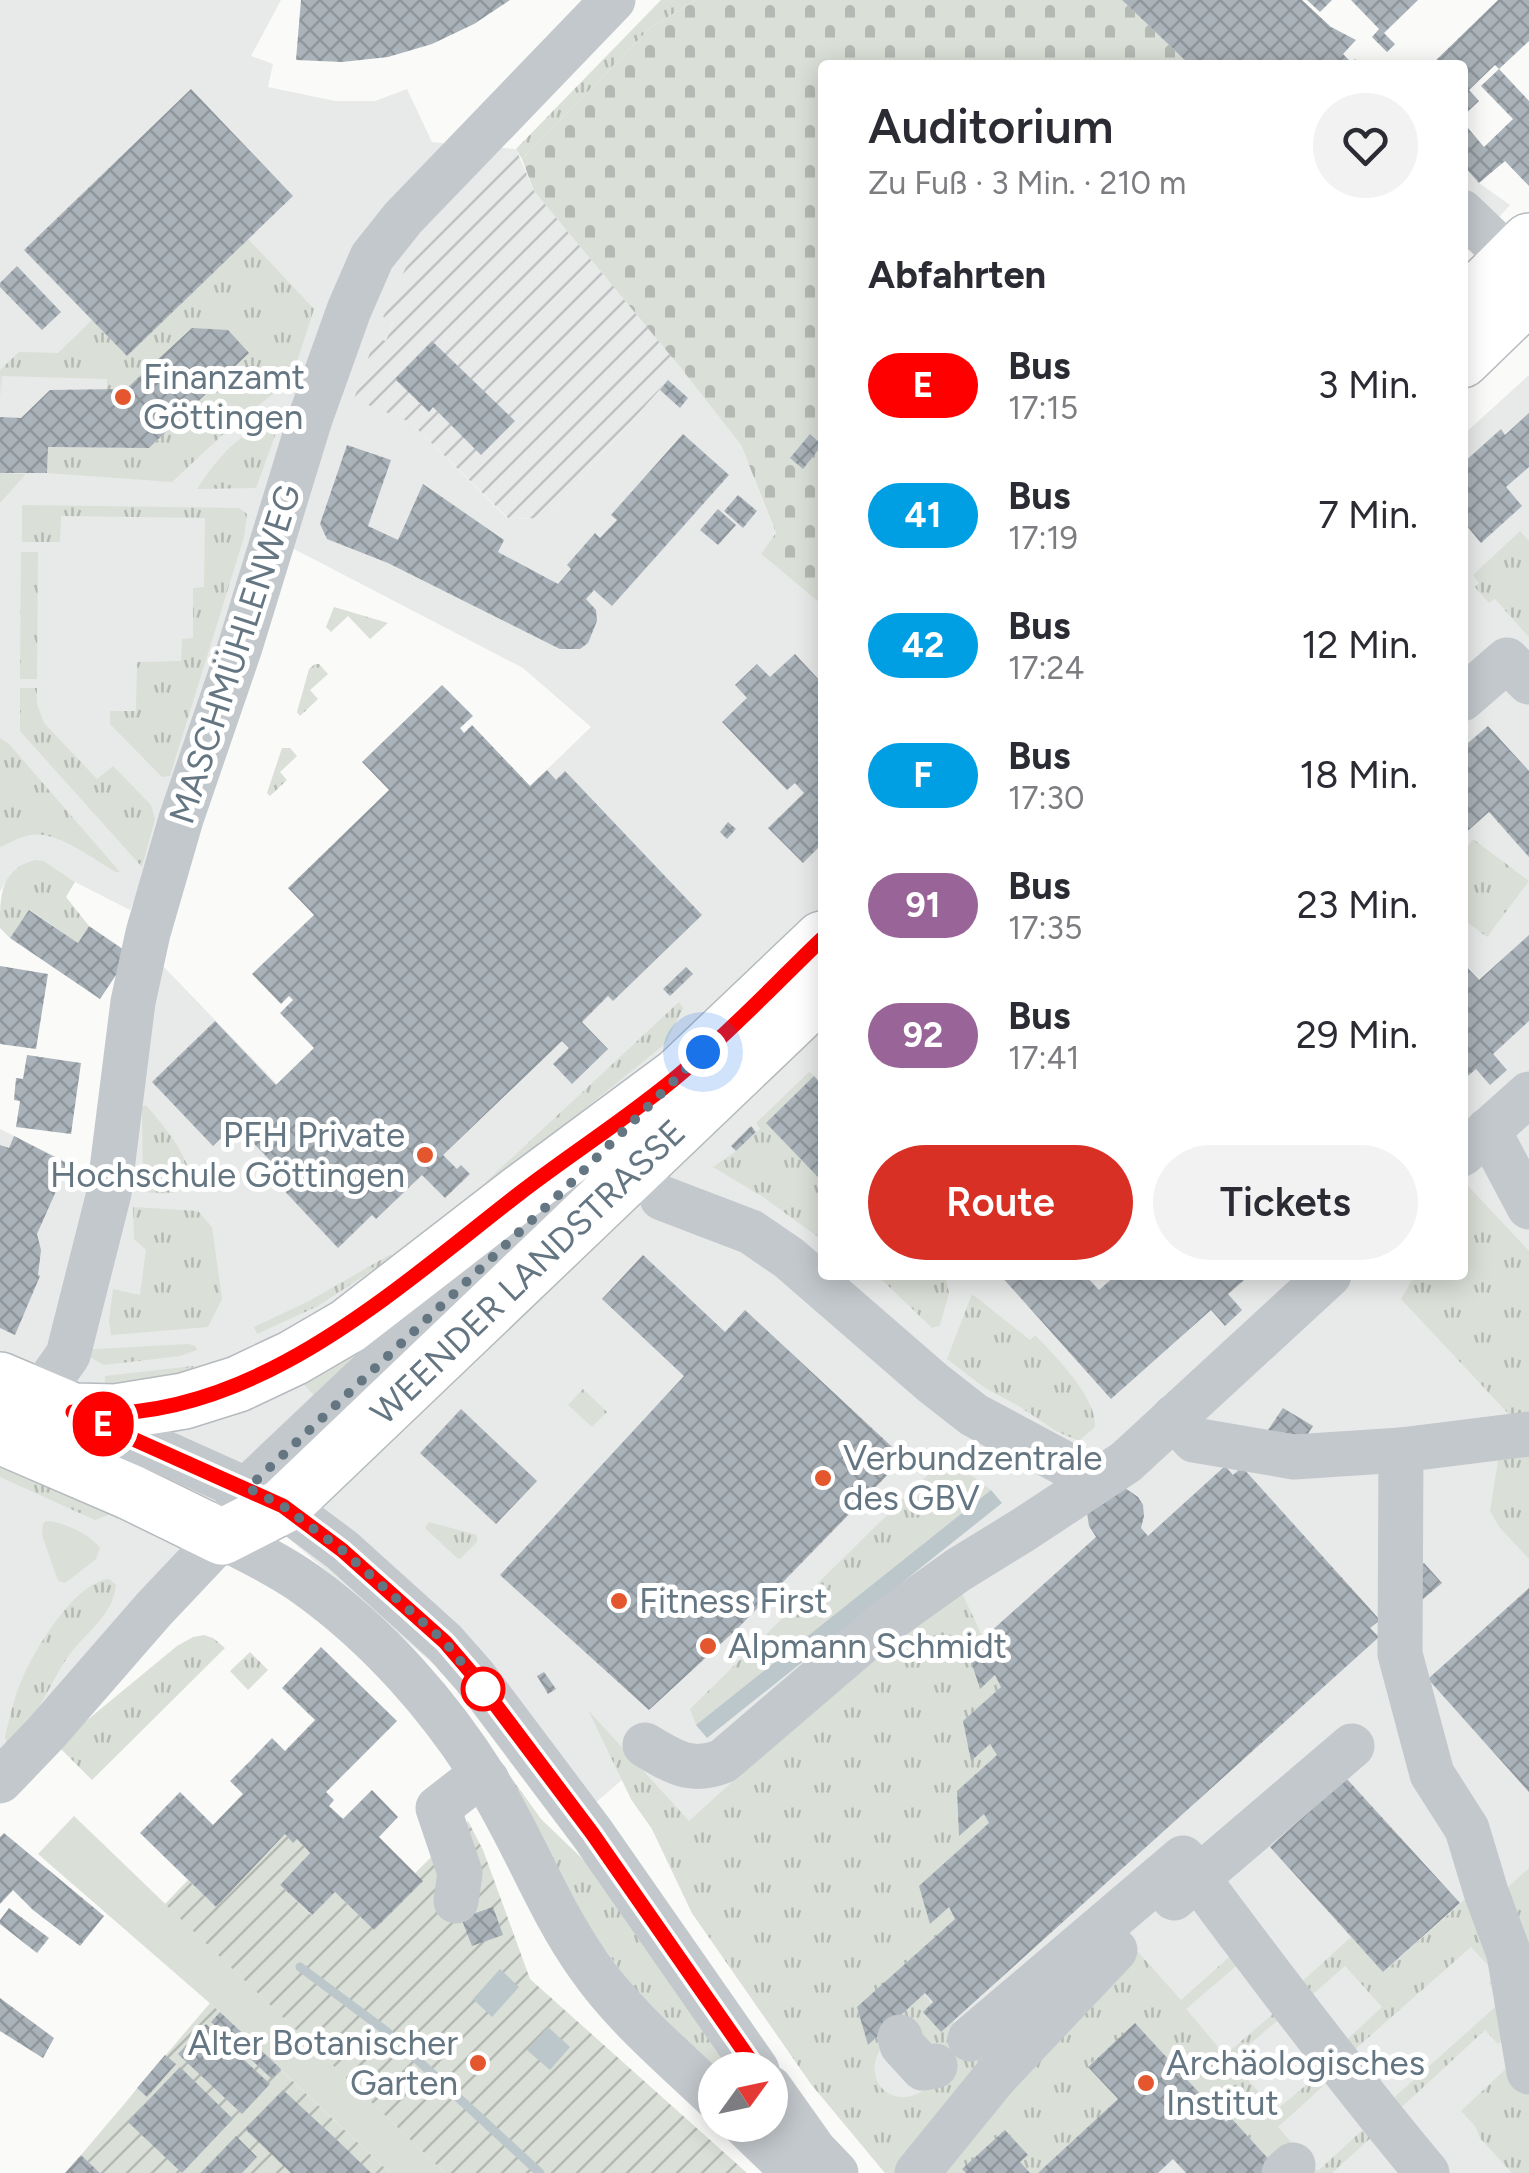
<!DOCTYPE html>
<html lang="de">
<head>
<meta charset="utf-8">
<style>
  :root { --surface:#fff; --page:#f2f2f3; --text:#2b2b33; --muted:#7c7c81; --accent:#d93025 }
  body { margin:0; font-family:Figtree,sans-serif; background:var(--page); color:var(--text); height:100vh; display:flex; flex-direction:column; font-size:38px; white-space:nowrap }
  * { box-sizing:border-box; margin:0 }
  p { font-size:32px; color:var(--muted) }
  .icon { flex:none; width:55px; height:55px; fill:none; stroke:currentColor; stroke-width:2; stroke-linecap:round; stroke-linejoin:round }
  .map { position:relative; flex:1; overflow:hidden }
  .panel { position:absolute; left:818px; top:60px; width:650px; height:1220px; display:flex; flex-direction:column; background:var(--surface); border-radius:10px; box-shadow:0 5px 25px #0003 }
  .panel>* { flex:none }
  .badge { padding:0 20px; border-radius:32px; font-size:35px; line-height:65px }
  .needle { width:65px; rotate:57deg }
  .tools { position:absolute; left:698px; top:2052px; display:grid; gap:20px }
  .tools a { display:grid; place-items:center; width:90px; height:90px; border-radius:50%; background:var(--surface); box-shadow:0 5px 25px #0003; font-size:50px }
  .you { position:absolute; width:50px; height:50px; margin:-25px; border:8px solid #fff; border-radius:50%; background:#1a73e8; box-shadow:0 0 0 15px #1a73e833 }
  .map>.badge { position:absolute; translate:-50% -50%; box-shadow:0 0 0 5px #fff }
  h2 { padding:0 50px; font-size:38px; line-height:90px }
  .round { display:grid; place-items:center; flex:none; width:105px; height:105px; border-radius:52px; background:var(--page) }
  .head { display:flex; align-items:center; justify-content:space-between; height:170px; padding:0 50px }
  h1 { font-size:48px; font-weight:600; line-height:75px }
  .cta { display:flex; gap:20px; margin-top:auto; padding:20px 50px }
  .cta a { flex:1; height:115px; border-radius:60px; background:var(--accent); color:#fff; font-size:40px; font-weight:600; line-height:115px; text-align:center }
  .cta a+a { background:var(--page); color:var(--text) }
  ul { padding:0; list-style:none }
  li { display:flex; align-items:center; gap:30px; height:130px; padding:0 50px }
  li div { flex:1 }
  li b { display:block; font-size:38px }
  li em { font-style:normal }
  li .badge { min-width:110px; font-weight:700; text-align:center }
  .map>svg:first-child { display:block }
  .built { fill:#e8e9e9 }
  .industrial { fill:url(#industrial-furrows) }
  .grass { fill:url(#grass-tufts); fill-rule:evenodd }
  .cemetery { fill:url(#cemetery-stones) }
  .park { fill:#dadfd7 }
  .garden { fill:url(#garden-furrows) }
  .water { fill:#bbc7cb }
  .lines { fill:none; stroke-linecap:round; stroke-linejoin:round }
  .stream { stroke:#bbc7cb; stroke-width:9 }
  .building { fill:url(#building-cross-hatch) }
  .major-casing { stroke:#b5babe; stroke-width:58 }
  .minor { stroke:#c3c8cc; stroke-width:45 }
  .major { stroke:#fff; stroke-width:55 }
  .line-casing { stroke:#fff; stroke-width:22 }
  .line { stroke:#f00; stroke-width:15 }
  .walk { stroke:#657683; stroke-width:10; stroke-dasharray:0 18 }
  .poi-dot { fill:#e4572e; stroke:#fff; stroke-width:4 }
  .stop-dot { fill:#fff; stroke:#f00; stroke-width:5 }
  .labels { text-anchor:middle; dominant-baseline:central; stroke-width:10; stroke-linejoin:round; paint-order:stroke }
  .poi-label { font-size:35px; fill:#657683; stroke:#fff; text-anchor:start }
  .street-label { font-size:35px; fill:#657683; stroke:#fff }
</style>
</head>
<body>
<div class="map">
<svg width="1529" height="2173" viewBox="0 0 1529 2173">
  <defs>
    <pattern id="industrial-furrows" width="10" height="10" patternUnits="userSpaceOnUse" patternTransform="scale(2.5)"><rect width="10" height="10" fill="#e8e9e9"/><path d="M-1 1l2-2M0 10L10 0M9 11l2-2" fill="none" stroke="#c0c1c2"/></pattern>
    <pattern id="grass-tufts" width="24" height="20" patternUnits="userSpaceOnUse" patternTransform="scale(2.5)"><rect width="24" height="20" fill="#dadfd7"/><path d="M3 7l-1-3M5 7V3M7 7l1-3M15 17l-1-3M17 17v-4M19 17l1-3" fill="none" stroke="#b4b9b4"/></pattern>
    <pattern id="cemetery-stones" width="16" height="16" patternUnits="userSpaceOnUse" patternTransform="scale(2.5)"><rect width="16" height="16" fill="#dadfd7"/><path d="M2 7V4a2 2 0 0 1 4 0v3zM10 15v-3a2 2 0 0 1 4 0v3z" fill="#b4b9b4"/></pattern>
    <pattern id="garden-furrows" width="10" height="10" patternUnits="userSpaceOnUse" patternTransform="scale(2.5)"><rect width="10" height="10" fill="#dadfd7"/><path d="M-1 1l2-2M0 10L10 0M9 11l2-2" fill="none" stroke="#b4b9b4"/></pattern>
    <pattern id="building-cross-hatch" width="8" height="8" patternUnits="userSpaceOnUse" patternTransform="scale(2.5)"><rect width="8" height="8" fill="#aab3b9"/><path d="M0 0l8 8M0 8l8-8" fill="none" stroke="#8e969c"/></pattern>
  </defs>
  <rect width="100%" height="100%" fill="#fafaf8"/>
  <g class="built">
    <polygon points="0,0 281,0 251,56 273,64 268,87 335,101 375,101 407,89 432,142 516,149 416,253 383,317 393,321 386,342 375,338 410,422 508,519 545,518 680,367 741,445 776,534 761,554 822,605 822,1275 1462,1275 1463,435 1529,375 1529,2173 885,2173 811,2084 692,1913 652,1829 631,1799 623,1779 594,1804 255,1509 0,1761 0,1129 91,1174 161,964 277,1084 314,1049 505,760 530,786 591,727 523,668 294,549 130,910 75,882 44,861 11,873 0,892"/>
    <polygon points="1462,164 1479,183 1510,205 1463,256"/>
  </g>
  <polygon class="industrial" points="516,149 534,191 680,367 545,518 509,519 410,422 354,399 375,338 386,341 393,322 383,317 406,267 416,253"/>
  <g class="grass">
    <polygon points="661,0 695,0 649,29 522,159 516,149"/>
    <polygon points="248,239 314,309 291,380 234,424 172,482 47,473 48,447 149,448 248,353 126,389 107,390 107,379 2,376 1,398 0,370 19,352 58,353 92,320 127,356"/>
    <path d="M285 408 256 488 197 489C224 447 243 434 285 408Z"/>
    <polygon points="0,473 26,474 0,503"/>
    <polygon points="22,505 239,508 247,514 244,537 170,776 162,777 110,724 110,711 136,711 137,662 181,661 182,639 193,638 193,588 204,587 205,518 61,516 60,542 22,542"/>
    <polygon points="1520,531 1529,541 1529,637 1495,599 1489,603 1475,587 1479,583 1473,575"/>
    <polygon points="21,552 38,552 37,679 20,679"/>
    <polygon points="334,607 388,623 370,639 348,616 331,632 326,627"/>
    <polygon points="315,664 319,664 328,674 310,690 318,699 300,716 297,712 309,669"/>
    <polygon points="20,688 37,688 37,704 44,723 97,779 113,766 151,805 155,819 142,867 20,731"/>
    <path d="M0 738 9 744 120 872H116C93 859 57 830 30 835 19 837 10 843 0 847Z"/>
    <polygon points="282,748 290,748 297,756 280,772 287,780 270,796 267,793"/>
    <polygon points="1473,839 1529,881 1487,937 1463,919 1463,853"/>
    <path d="M35 860 44 861 75 882 66 897 89 926 78 943 30 910 10 938 0 928C0 896 0 869 35 860Z"/>
    <polygon points="679,1002 683,1008 665,1044 489,1186 486,1182"/>
    <polygon points="809,1072 814,1076 822,1179 822,1240 763,1197 713,1167 736,1151 760,1129 756,1123"/>
    <path d="M146 1105C166 1129 184 1149 192 1180 179 1198 162 1193 143 1192L142 1107Z"/>
    <polygon points="1467,1185 1529,1251 1529,1423 1518,1424 1401,1299 1415,1275 1462,1275 1463,1194"/>
    <polygon points="133,1207 198,1211 212,1227 222,1299 208,1327 111,1335 109,1321 113,1289 140,1295 146,1250 134,1239"/>
    <polygon points="391,1254 393,1257 318,1306 257,1334 254,1327 309,1301"/>
    <polygon points="877,1275 945,1275 949,1293 940,1325 932,1328"/>
    <path d="M972 1294 1030 1340 1035 1335C1055 1356 1097 1397 1095 1427L1079 1441 1056 1431 1017 1405 985 1388 947 1359Z"/>
    <polygon points="379,1337 319,1401 297,1377"/>
    <polygon points="189,1344 195,1346 197,1350 180,1356 104,1365 77,1350"/>
    <polygon points="193,1366 197,1378 105,1385 105,1376"/>
    <polygon points="583,1389 607,1412 592,1427 568,1405"/>
    <polygon points="1529,1443 1529,1559 1500,1528 1490,1511 1498,1461 1519,1444"/>
    <polygon points="946,1457 991,1490 696,1725 690,1709"/>
    <polygon points="0,1464 111,1514 95,1520 0,1477"/>
    <polygon points="429,1522 477,1535 477,1542 460,1559 457,1558 425,1528"/>
    <path d="M109 1579 116 1585C115 1593 113 1600 109 1607 99 1625 81 1639 69 1655 52 1678 31 1733 7 1744L5 1737C10 1717 14 1696 23 1677 36 1648 75 1582 109 1579Z"/>
    <polygon points="335,1585 480,1734 541,1819 592,1868 749,2070 715,2070 646,2005"/>
    <path d="M960 1589 983 1638 969 1652 979 1688 995 1675 1001 1687 963 1721 971 1760 990 1744 997 1755 957 1791 959 1835 984 1814 989 1823 930 1923 949 1907 955 1919 895 1973C926 1994 931 1994 941 2031L953 2021 986 2057 1099 1951 1138 1952 1181 2000 1237 1950 1242 1961 1186 2009 1225 2055 1281 2007 1284 2015 1231 2060 1275 2111 1328 2067 1331 2079 1278 2127 1297 2149 1276 2167 1226 2122 1135 2024 1088 2066 1118 2099 1038 2173H1030L1020 2162 1028 2155 963 2169 966 2173H885L811 2084 692 1913 652 1829 631 1799 588 1710 689 1821 796 1724ZM883 2045 930 2085C897 2116 857 2082 883 2045Z"/>
    <polygon points="204,1635 213,1638 225,1648 92,1780 57,1745 177,1646 193,1637"/>
    <polygon points="250,1652 268,1670 248,1690 230,1671"/>
    <polygon points="1529,1868 1529,2173 1512,2173 1480,2138 1475,2126 1461,2111 1513,2062 1509,2035 1498,2044 1485,2030 1392,2116 1388,2103 1503,2000 1489,1983 1497,1975 1471,1947 1346,2057 1340,2046 1382,2007 1345,1966 1305,2001 1295,1988 1351,1937 1384,1972 1478,1888 1497,1897"/>
    <polygon points="1370,2123 1375,2134 1332,2173 1297,2173 1309,2162 1318,2171"/>
  </g>
  <polygon class="cemetery" points="695,0 1122,0 1190,65 822,65 822,605 761,554 776,533 741,445 680,367 534,191 522,159 649,29"/>
  <g class="park">
    <path d="M46 1521C64 1522 89 1534 100 1548L96 1559 65 1583 59 1581 57 1578 42 1535 43 1524Z"/>
    <polygon points="74,1816 445,2173 390,2173 220,2012 38,1854"/>
  </g>
  <g class="garden">
    <polygon points="468,1821 483,1850 530,1979 747,2173 445,2173 165,1904 188,1880 216,1907 285,1834 293,1842 297,1839 310,1853 280,1885 311,1915 335,1892 374,1930 422,1881 415,1873"/>
    <polygon points="210,2003 390,2173 100,2173 81,2155"/>
  </g>
  <g class="water">
    <polygon points="991,1490 1002,1503 707,1738 696,1725"/>
    <polygon points="500,1969 519,1987 492,2017 473,1999"/>
    <polygon points="548,2027 570,2047 550,2070 527,2050"/>
  </g>
  <g class="lines">
    <polyline class="stream" points="300,1967 386,2031 540,2173"/>
  </g>
  <g class="building">
    <polygon points="301,0 510,0 474,24 432,44 388,57 342,62 296,60"/>
    <polygon points="1122,0 1302,0 1331,27 1356,40 1343,54 1351,62 1355,59 1360,65 1190,65"/>
    <polygon points="1307,0 1332,0 1320,12"/>
    <polygon points="1351,0 1418,0 1384,33 1395,44 1387,52 1372,37 1379,29"/>
    <polygon points="1498,0 1529,0 1529,41 1499,69 1529,101 1529,186 1505,161 1479,183 1462,164 1462,121 1484,147 1513,119 1481,86 1499,69 1495,65 1469,90 1479,101 1462,117 1462,65 1431,65"/>
    <polygon points="191,89 293,196 127,356 24,250"/>
    <polygon points="17,266 61,312 42,330 0,287 0,283"/>
    <polygon points="192,328 228,330 249,353 149,448 48,447 47,473 0,473 0,417 21,418 50,390 126,389"/>
    <polygon points="432,341 515,421 481,455 433,407 429,412 395,379"/>
    <polygon points="668,380 688,398 680,408 660,390"/>
    <polygon points="1529,413 1529,467 1506,487 1522,506 1481,543 1465,524 1462,527 1462,464 1501,429 1505,435"/>
    <polygon points="683,434 729,475 612,606 594,590 586,599 596,610 597,621 588,643 580,649 560,649 388,563 327,539 320,524 347,445 391,460 368,526 398,540 423,484 504,540 498,552 558,584 571,569 567,565 595,533 600,538 617,520 611,515"/>
    <polygon points="810,434 822,445 803,469 790,458"/>
    <polygon points="738,495 757,511 743,528 724,511"/>
    <polygon points="718,509 736,525 718,545 700,530"/>
    <polygon points="795,654 822,683 822,844 803,863 768,828 804,793 795,783 787,790 722,722 747,698 735,685 757,664 770,677"/>
    <polygon points="442,685 473,716 460,728 464,733 472,725 530,786 547,770 556,780 565,771 702,915 613,1001 608,996 582,1022 608,1049 572,1084 553,1064 569,1048 562,1041 443,1155 457,1169 461,1165 470,1174 445,1198 422,1175 376,1219 372,1215 338,1248 278,1184 286,1177 235,1124 213,1146 152,1082 215,1021 276,1085 314,1048 280,1013 293,1000 289,996 281,1004 252,974 314,915 288,888 389,790 362,762"/>
    <polygon points="1488,726 1529,771 1529,857 1489,812 1462,836 1462,748"/>
    <polygon points="728,822 736,829 727,839 720,832"/>
    <polygon points="29,910 78,943 89,926 130,954 100,999 10,938"/>
    <polygon points="1529,935 1529,1021 1493,1054 1507,1070 1490,1085 1476,1069 1462,1081 1462,962 1479,980"/>
    <polygon points="0,966 48,974 36,1049 0,1044"/>
    <polygon points="686,967 693,974 670,996 663,989"/>
    <polygon points="27,1055 81,1063 71,1134 16,1127 20,1101 14,1100 16,1078 23,1079"/>
    <polygon points="814,1076 822,1085 822,1181 766,1123"/>
    <polygon points="751,1126 756,1132 736,1151 731,1146"/>
    <polygon points="14,1136 68,1164 37,1234 41,1250 38,1275 40,1276 15,1335 0,1328 0,1145 9,1148"/>
    <polygon points="643,1255 725,1332 745,1310 904,1458 739,1627 649,1710 500,1575 684,1376 602,1299"/>
    <polygon points="1000,1275 1085,1275 1099,1290 1116,1275 1250,1275 1228,1294 1242,1310 1225,1326 1211,1310 1111,1399"/>
    <polygon points="1283,1408 1313,1426 1298,1449 1268,1430"/>
    <polygon points="461,1409 537,1481 496,1524 420,1453"/>
    <polygon points="1225,1466 1233,1475 1242,1467 1380,1620 1370,1628 1379,1637 941,2032 923,2012 933,2002 925,1993 868,2045 857,2007 955,1919 949,1907 930,1924 919,1886 989,1823 984,1814 959,1836 957,1791 997,1755 990,1744 971,1761 963,1721 1001,1687 995,1675 980,1689 968,1652 1096,1537 1089,1526 1087,1513 1125,1488 1138,1497 1143,1505 1144,1516 1141,1528 1148,1536"/>
    <polygon points="1424,1563 1442,1583 1422,1600 1404,1580"/>
    <polygon points="1529,1588 1529,1792 1428,1679"/>
    <polygon points="321,1647 397,1721 326,1792 334,1800 329,1806 343,1819 372,1790 398,1817 379,1837 423,1881 374,1930 335,1892 312,1915 280,1885 310,1853 297,1839 293,1843 285,1834 216,1907 140,1833 180,1792 213,1825 243,1794 230,1781 251,1760 272,1738 285,1751 315,1720 282,1688"/>
    <polygon points="544,1672 556,1689 548,1694 537,1676"/>
    <polygon points="1346,1778 1460,1903 1383,1972 1270,1847"/>
    <polygon points="4,1833 104,1916 80,1946 33,1910 13,1890 0,1904 0,1837"/>
    <polygon points="493,1907 503,1935 472,1946 461,1918"/>
    <polygon points="9,1908 49,1938 37,1953 0,1924 0,1920"/>
    <polygon points="0,1998 54,2038 43,2058 0,2031"/>
    <polygon points="220,2012 281,2069 272,2079 211,2022"/>
    <polygon points="1135,2023 1226,2122 1231,2118 1276,2167 1270,2173 1186,2173 1173,2159 1158,2173 1038,2173 1118,2099 1088,2067"/>
    <polygon points="206,2024 270,2084 242,2114 178,2054"/>
    <polygon points="165,2055 176,2064 147,2097 137,2088"/>
    <polygon points="180,2067 233,2119 182,2173 128,2122"/>
    <polygon points="283,2090 336,2139 371,2173 291,2173 245,2129"/>
    <polygon points="1005,2130 1028,2155 1020,2162 1030,2173 966,2173 962,2169"/>
    <polygon points="236,2136 257,2157 242,2173 201,2173"/>
    <polygon points="81,2155 100,2173 65,2173"/>
  </g>
  <g class="lines">
    <g class="major-casing">
      <g id="major">
        <polyline points="1462,308 1529,241"/>
        <polyline points="1462,360 1529,295"/>
        <polyline points="0,1380 73,1411 116,1412 184,1401 238,1384 293,1358 348,1326 520,1193 679,1075 822,939"/>
        <polyline points="0,1436 130,1492 222,1537 283,1506 822,991"/>
      </g>
    </g>
    <g class="minor">
      <polyline points="1462,212 1511,259"/>
      <polyline points="1462,699 1507,660 1529,682"/>
      <polyline points="1488,1130 1529,1207"/>
      <polyline points="1462,1154 1529,1094"/>
      <polyline points="662,1198 751,1232 789,1258 933,1383 974,1415 1097,1481"/>
      <polyline points="38,1397 68,1355 109,1193 133,1002 148,933 181,819 240,647 310,419 349,310 372,257 403,218 613,0"/>
      <polyline points="76,1413 283,1506 342,1550 445,1643 474,1676 592,1833 757,2070"/>
      <polyline points="1174,1417 1194,1440 1294,1457 1401,1450 1529,1434"/>
      <polyline points="1401,1450 1400,1654 1432,1774 1467,1829 1486,1892 1509,1954 1529,2072"/>
      <path d="M222 1537C251 1552 281 1566 307 1585 378 1636 440 1706 486 1780 524 1840 547 1907 589 1966 623 2015 672 2056 715 2097"/>
      <path d="M645 1745C674 1762 690 1774 723 1761L884 1623 958 1570 1023 1530 1126 1462 1329 1275"/>
      <polyline points="0,1781 46,1733 154,1609 222,1537 248,1488 586,1168"/>
      <polyline points="1174,1898 1352,1746"/>
      <polyline points="456,1901 460,1873 438,1808 465,1787 487,1780"/>
      <polyline points="900,2037 902,2045 923,2068 935,2066"/>
      <path d="M970 2039 1183 1858C1262 1965 1342 2071 1427 2173"/>
      <polyline points="770,2088 814,2150 836,2173"/>
      <polyline points="745,2125 795,2173"/>
      <polyline points="917,2173 995,2077 1115,1950"/>
      <polyline points="1284,2173 1293,2165"/>
    </g>
    <use href="#major" class="major"/>
  </g>
  <g class="lines">
    <g class="line-casing">
      <path id="line" d="M757 2070 592 1833 474 1676 445 1642 342 1550 283 1506 73 1412C246 1429 393 1291 520 1193 572 1153 629 1117 679 1075 729 1033 775 984 822 939"/>
    </g>
    <use href="#line" class="line"/>
    <polyline class="walk" points="483,1689 445,1642 342,1550 283,1506 248,1488 567,1187 703,1052"/>
  </g>
  <g class="poi-dot">
    <circle cx="123" cy="397" r="10"/>
    <circle cx="425" cy="1155" r="10"/>
    <circle cx="823" cy="1478" r="10"/>
    <circle cx="619" cy="1601" r="10"/>
    <circle cx="708" cy="1646" r="10"/>
    <circle cx="478" cy="2063" r="10"/>
    <circle cx="1146" cy="2083" r="10"/>
  </g>
  <circle class="stop-dot" cx="483" cy="1689" r="20"/>
  <g class="labels">
    <g class="poi-label">
      <text x="143" y="377">Finanzamt<tspan x="143" dy="40">Göttingen</tspan></text>
      <text x="405" y="1135" text-anchor="end">PFH Private<tspan x="405" dy="40">Hochschule Göttingen</tspan></text>
      <text x="843" y="1458">Verbundzentrale<tspan x="843" dy="40">des GBV</tspan></text>
      <text x="639" y="1601">Fitness First</text>
      <text x="728" y="1646">Alpmann Schmidt</text>
      <text x="458" y="2043" text-anchor="end">Alter Botanischer<tspan x="458" dy="40">Garten</tspan></text>
      <text x="1166" y="2063">Archäologisches<tspan x="1166" dy="40">Institut</tspan></text>
    </g>
    <g class="street-label">
      <text transform="translate(235 654) rotate(-72)">MASCHMÜHLENWEG</text>
      <text transform="translate(528 1272) rotate(-44)">WEENDER LANDSTRASSE</text>
    </g>
  </g>
</svg>
<div class="tools">
<a><svg class="needle" viewBox="-14 -14 28 28"><path d="M0-13l5 13h-10z" fill="#e53935"/><path d="M0 13l5-13h-10z" fill="#7c7c81"/></svg></a>
</div>
<div class="you" style="left:703px;top:1052px"></div>
<b class="badge" style="left:103px;top:1424px;background:#f00;color:#fff">E</b>
<section class="panel">
<div class="head"><div><h1>Auditorium</h1><p>Zu Fuß · 3 Min. · 210 m</p></div><a class="round"><svg class="icon" aria-label="heart" viewBox="0 0 24 24"><path d="M12 20l-8-8c-3-5 5-10 8-4 3-6 11-1 8 4z"/></svg></a></div>
<h2>Abfahrten</h2>
<ul>
<li><span class="badge" style="background:#f00;color:#fff">E</span><div><b>Bus</b><p>17:15</p></div><em>3 Min.</em></li>
<li><span class="badge" style="background:#009ee3;color:#fff">41</span><div><b>Bus</b><p>17:19</p></div><em>7 Min.</em></li>
<li><span class="badge" style="background:#009ee3;color:#fff">42</span><div><b>Bus</b><p>17:24</p></div><em>12 Min.</em></li>
<li><span class="badge" style="background:#009fe3;color:#fff">F</span><div><b>Bus</b><p>17:30</p></div><em>18 Min.</em></li>
<li><span class="badge" style="background:#996498;color:#fff">91</span><div><b>Bus</b><p>17:35</p></div><em>23 Min.</em></li>
<li><span class="badge" style="background:#996498;color:#fff">92</span><div><b>Bus</b><p>17:41</p></div><em>29 Min.</em></li>
</ul>
<div class="cta"><a>Route</a><a>Tickets</a></div>
</section>
</div>
</body>
</html>
